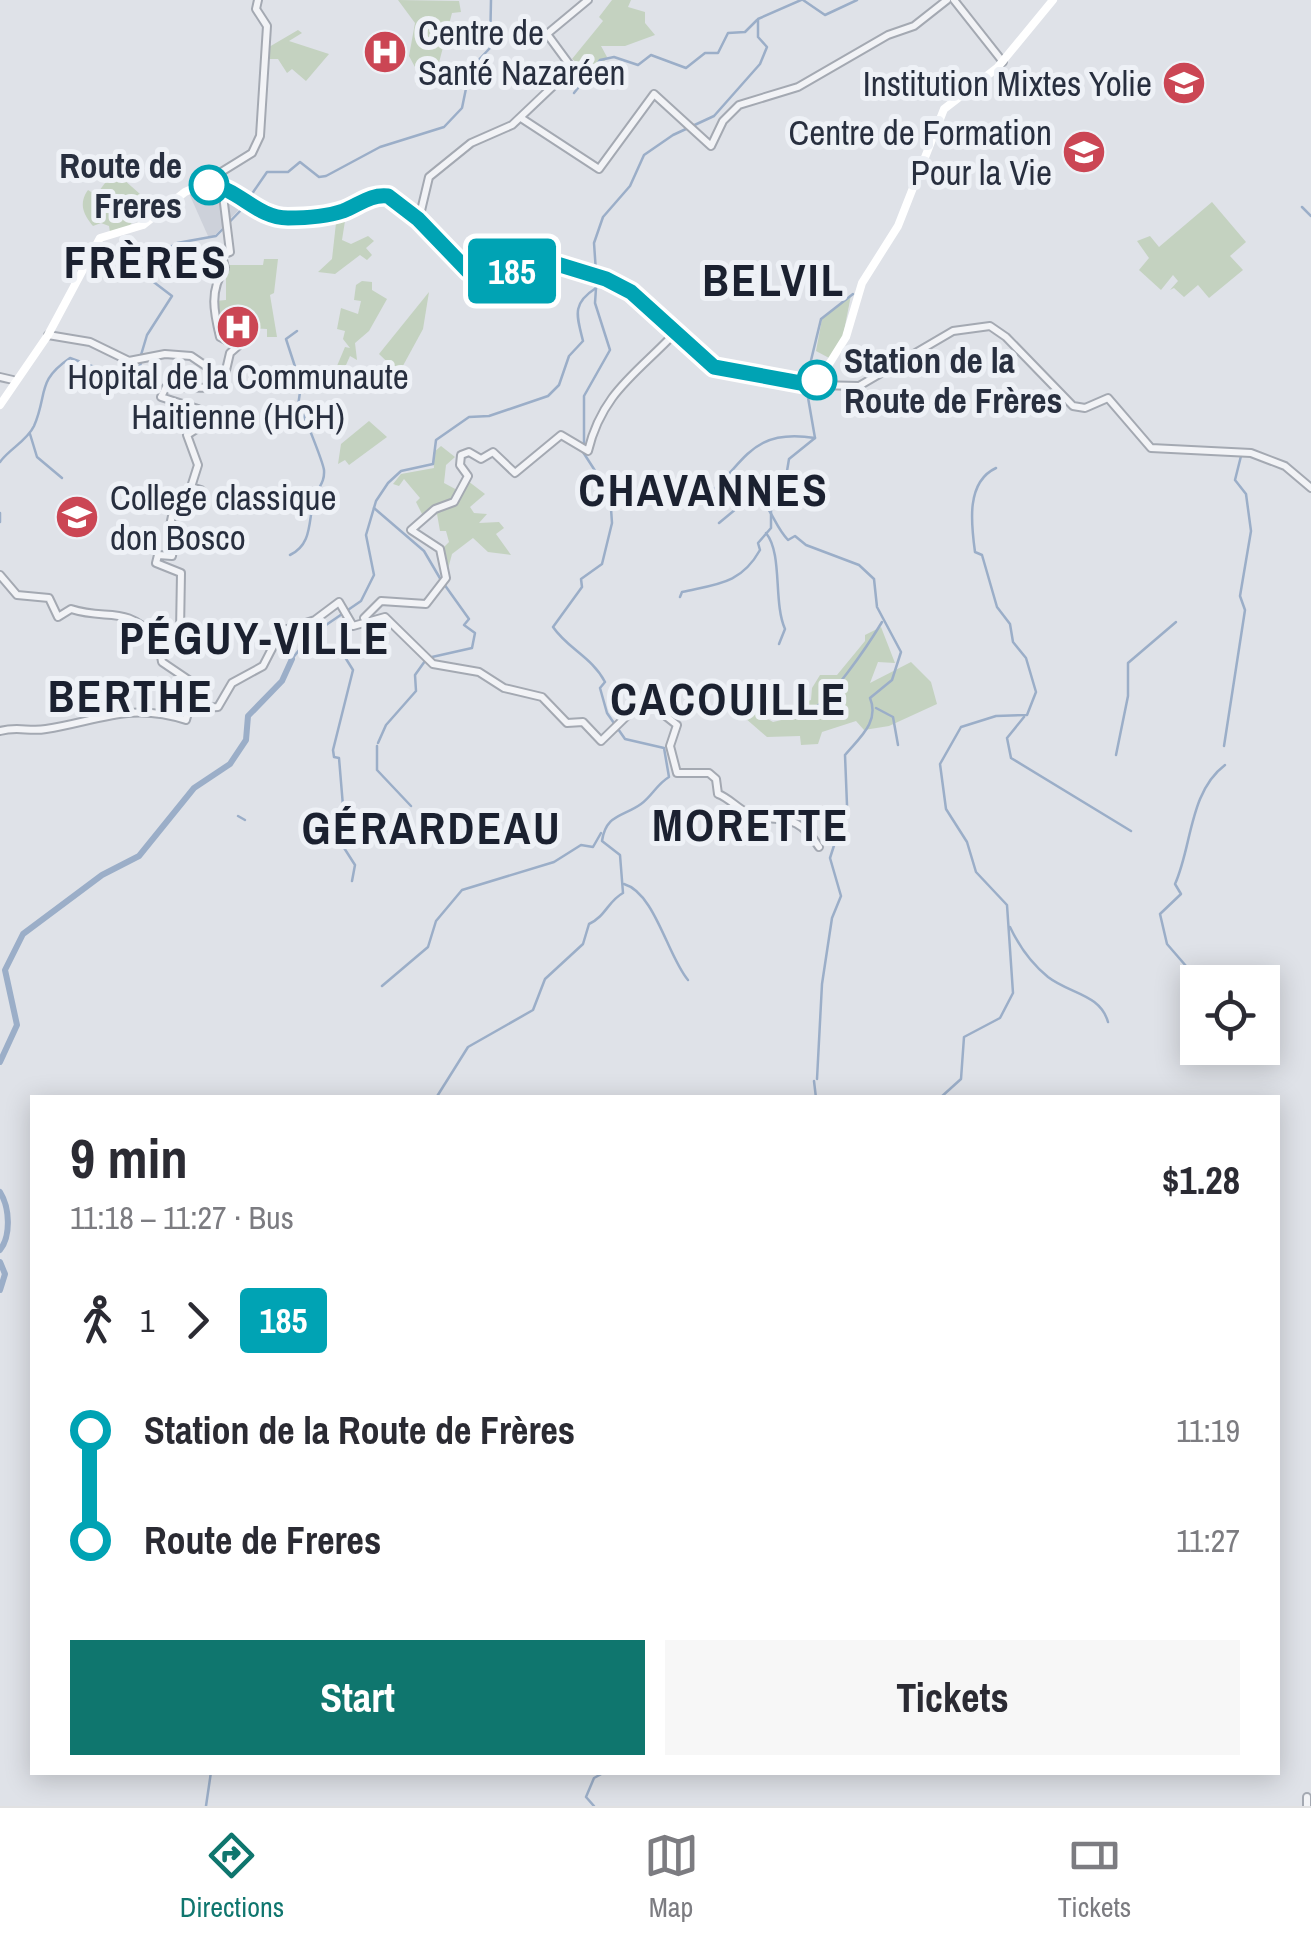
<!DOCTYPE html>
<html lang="en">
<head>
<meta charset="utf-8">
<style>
  :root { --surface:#fff; --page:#f7f7f7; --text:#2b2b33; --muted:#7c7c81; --line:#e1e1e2; --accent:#0f766e }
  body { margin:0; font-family:"Archivo Narrow",sans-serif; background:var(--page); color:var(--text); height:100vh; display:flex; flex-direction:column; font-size:38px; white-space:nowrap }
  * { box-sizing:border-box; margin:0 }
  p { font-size:32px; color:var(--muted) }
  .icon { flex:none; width:55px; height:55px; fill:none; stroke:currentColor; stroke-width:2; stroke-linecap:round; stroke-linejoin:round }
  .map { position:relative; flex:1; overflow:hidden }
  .drawer { position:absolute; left:30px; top:1095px; width:1250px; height:680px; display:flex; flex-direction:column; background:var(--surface); border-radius:0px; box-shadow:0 5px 25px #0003 }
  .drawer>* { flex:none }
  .badge { padding:0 20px; border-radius:8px; font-size:35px; line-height:65px }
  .tools { position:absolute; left:1180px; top:965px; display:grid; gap:20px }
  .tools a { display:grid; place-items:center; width:100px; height:100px; border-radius:0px; background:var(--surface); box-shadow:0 5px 25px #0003; font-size:50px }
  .map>.badge { position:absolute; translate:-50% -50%; box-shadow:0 0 0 5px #fff }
  .legs { display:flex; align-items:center; gap:15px; height:110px; padding:0 40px; font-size:32px }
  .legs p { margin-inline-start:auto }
  .overview { display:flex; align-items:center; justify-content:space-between; height:170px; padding:0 40px }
  h1 { font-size:55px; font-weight:700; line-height:75px }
  .primary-button { display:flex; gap:20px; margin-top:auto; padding:20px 40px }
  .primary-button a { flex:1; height:115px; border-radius:0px; background:var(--accent); color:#fff; font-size:40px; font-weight:700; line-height:115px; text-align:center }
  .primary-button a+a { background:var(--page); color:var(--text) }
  ul { padding:0 40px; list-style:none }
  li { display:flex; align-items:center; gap:35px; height:110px; font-size:38px }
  li i { display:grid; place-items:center; width:15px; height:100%; margin:0 12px; background:currentColor }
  li i::after { content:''; width:25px; height:25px; margin:-12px; border:8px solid; border-radius:50%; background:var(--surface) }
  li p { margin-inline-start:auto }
  li:first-child i { background:linear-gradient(#0000 50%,currentColor 0) }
  li:last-child i { background:linear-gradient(currentColor 50%,#0000 0) }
  .tabs { display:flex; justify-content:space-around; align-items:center; height:140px; border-top:2px solid var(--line); background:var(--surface); font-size:28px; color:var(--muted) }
  .tabs a { display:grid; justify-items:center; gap:5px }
  .tabs .active { color:var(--accent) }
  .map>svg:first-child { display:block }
  .built { fill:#cdd1da }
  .green { fill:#c4d2c0 }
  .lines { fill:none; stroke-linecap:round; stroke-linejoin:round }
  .stream { stroke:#9baec8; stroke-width:2.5 }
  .river { stroke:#9baec8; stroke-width:6 }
  .tertiary-casing { stroke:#a4a9b2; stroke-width:10 }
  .tertiary { stroke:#f2f3f6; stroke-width:6 }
  .secondary { stroke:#fff; stroke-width:8 }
  .line-1-casing { stroke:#fff; stroke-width:22 }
  .line-1 { stroke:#00a3b4; stroke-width:15 }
  .stop-1-dot { fill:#fff; stroke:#00a3b4; stroke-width:5 }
  .labels { text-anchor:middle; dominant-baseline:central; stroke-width:10; stroke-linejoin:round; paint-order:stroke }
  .poi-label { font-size:35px; fill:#282f3f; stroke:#eef1f6; text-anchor:start }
  .stop-label { font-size:35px; font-weight:bold; fill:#282f3f; stroke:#eef1f6; text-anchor:end }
  .district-label { font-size:45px; font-weight:bold; letter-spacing:2.5px; fill:#1b2130; stroke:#eef1f6 }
</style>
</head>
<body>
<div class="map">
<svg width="1311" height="1806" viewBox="0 0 1311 1806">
  <rect width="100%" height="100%" fill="#dfe2e8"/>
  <polygon class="built" points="212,185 244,204 214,236 208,236 188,191"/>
  <g class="green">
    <polygon points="398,0 459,1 461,12 452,13 436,74 429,72 422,87 415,83 423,68 415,67 409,56 415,23"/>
    <polygon points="612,0 631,0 628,7 645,12 645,23 655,35 625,46 601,46 607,57 595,76 572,59 603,21 599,17"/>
    <polygon points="298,30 302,33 289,41 329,54 306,81 292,69 287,73 278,59 268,59 269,47"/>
    <path d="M114 171 149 202 126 230 110 232 109 226 101 223 93 226C84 215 78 204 88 190L96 195Z"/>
    <polygon points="1212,202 1246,242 1230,256 1243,270 1209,298 1198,285 1184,297 1174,288 1170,290 1178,281 1173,275 1161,290 1139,270 1149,258 1137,241 1150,236 1159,247"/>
    <polygon points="345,221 342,240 351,244 368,236 374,241 366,248 372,255 367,260 360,255 335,274 318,272 332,259 336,223"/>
    <polygon points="264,259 278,259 274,293 270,295 277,337 267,337 267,329 252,328 237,344 222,339 215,301 226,300 226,265 263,265"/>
    <polygon points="362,281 372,282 372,290 387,299 369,331 355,343 357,360 350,356 342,374 334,373 345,347 350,348 343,339 345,331 337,329 341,308 358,314 361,301 354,300 356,285"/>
    <polygon points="429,292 423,329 399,373 379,354"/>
    <polygon points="851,295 843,336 831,359 816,351 822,319"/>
    <polygon points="369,421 387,437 349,465 345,460 338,464 341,444"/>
    <polygon points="441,446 455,457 446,465 444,483 459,491 456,499 423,516 416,502 420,498 404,479 399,486 393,484 401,474 434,468 433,453"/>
    <polygon points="468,481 485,494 470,507 474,513 487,514 479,523 499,522 504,528 496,534 511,555 488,552 473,538 452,554 448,569 442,549 449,542 446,531 440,531 437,514 419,525 435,511 458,501"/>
    <polygon points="881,627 895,663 878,662 870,683 911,662 931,682 937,704 889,726 864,730 856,721 822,732 818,744 801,745 800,736 767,737 737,711 756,705 759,714 773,722 798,716 799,704 811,700 812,688 820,675 837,675 865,641 865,635"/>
  </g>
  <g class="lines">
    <g class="stream">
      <polyline points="803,0 825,15 857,0"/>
      <polyline points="489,24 485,33 490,42"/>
      <polyline points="574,93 600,60 614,57 638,65 651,55 686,68 705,53 718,53 728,33 745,32 757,20"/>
      <polyline points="247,201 267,172 288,172 300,162 319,177 326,176 380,147 444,127 462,108 470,69 490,48 491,0"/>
      <polyline points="1302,207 1311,216"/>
      <polyline points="596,272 594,243 603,217 630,186 644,155 673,135 714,116 760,64 767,47 758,37 758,19 801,0"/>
      <polyline points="141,355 147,335 172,296 151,280 152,258 177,243 216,236 243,208"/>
      <polyline points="806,381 821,319 853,294"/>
      <polyline points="30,434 37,457 62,478"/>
      <polyline points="584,444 584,396 610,350 595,303 596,288"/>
      <path d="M0 462C9 449 27 441 34 426 48 394 36 381 70 358L119 376 137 373 141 363"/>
      <polyline points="770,503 784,489 789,459 815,438 806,386"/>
      <path d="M692 505C745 474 742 426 815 438"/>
      <polyline points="374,508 424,551 441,580"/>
      <polyline points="0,513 0,522"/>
      <path d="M719 523 754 494C773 508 773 524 788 540L795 536 806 545 859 565 874 579 877 607 901 652 892 680 870 698C880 722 859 738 845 755L847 805 830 858 841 896 832 918 822 984 817 1079"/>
      <path d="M766 533C783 554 773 602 785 629L779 644"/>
      <path d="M290 555C313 544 308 520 314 499 318 487 325 483 324 470 323 463 303 410 298 406L301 385 286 339 297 331"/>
      <path d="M680 597 682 592C717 584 741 584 760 550L758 543 771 528V508"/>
      <polyline points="342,639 343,654 353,670 333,750 334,757 339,758 343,806 351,822 342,828 339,840 355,865 352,881"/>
      <polyline points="432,657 472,648 475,633 464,625 469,619 444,584"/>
      <path d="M292 659 310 636 361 601 374 575 366 535 376 501 388 483 401 471 433 464 436 440 469 417 489 416 548 396 559 385 569 356 583 341C577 316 571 304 596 288V280"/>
      <polyline points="876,708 893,717 898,745"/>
      <path d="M808 711C827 707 870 642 882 622"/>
      <polyline points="1024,717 1007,738 1011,758 1131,831"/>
      <polyline points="378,743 386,725 416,691 415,675 425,661"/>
      <polyline points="377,746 377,770 411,806"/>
      <polyline points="1224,746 1245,610 1240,596 1251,531 1246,494 1235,480 1241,456"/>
      <polyline points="1116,755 1128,696 1128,663 1176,622"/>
      <polyline points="238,816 245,820"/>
      <path d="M624 884C655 893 668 957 688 980"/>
      <path d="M1010 927C1019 946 1032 964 1048 977 1070 994 1100 994 1108 1022"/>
      <polyline points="382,986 428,947 436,921 462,890 554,862 581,845 593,847 601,833"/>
      <path d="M1195 990 1186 966 1167 944 1160 914 1181 894 1175 884C1192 847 1189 792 1225 765"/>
      <polyline points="814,1081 816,1098"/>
      <path d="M436 1098 468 1047 533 1010 545 979 583 944 589 924C606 916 608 901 623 893L620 855 602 841C606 814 623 817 641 804 652 796 657 784 669 777L664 748 625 739 607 713 600 688 605 682C592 657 568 649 553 627L582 587 581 579 602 564 612 523 610 494 583 452"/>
      <path d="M940 1098 961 1079 964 1037 1000 1018 1013 993 1007 905 976 872 967 842 946 809 940 764 961 727 996 716 1027 715 1036 692 1026 658 1013 642 1010 624 997 607 982 555 975 552C971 523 966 482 996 468"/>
      <polyline points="206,1806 211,1772"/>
      <polyline points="594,1806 586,1797 594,1778 605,1772"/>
    </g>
    <g class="river">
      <polyline points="0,1062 17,1025 5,970 23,934 102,875 139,856 194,788 230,764 246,740 248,716 282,681 292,659"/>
      <path d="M0 1192C10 1208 11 1236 0 1250"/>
      <polyline points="0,1262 5,1274 0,1290"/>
    </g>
    <g class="tertiary-casing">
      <g id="tertiary">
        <polyline points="954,0 1003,62"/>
        <polyline points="521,118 599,169 654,94 711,146 723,121 739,105 798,87 888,35 914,26 947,0"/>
        <polyline points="213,185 218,174 252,153 260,136 267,26 256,9 258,0"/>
        <polyline points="419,219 429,177 471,143 512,125 572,68 547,34 588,0"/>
        <polyline points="0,377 13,380"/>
        <path d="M218 385 223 383 230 353 238 346 220 337C214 312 209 290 225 268L222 255 230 252 222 187"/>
        <polyline points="816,385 859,386 953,331 990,326 1006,337 1073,406 1085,408 1108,398 1151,448 1251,453 1285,466 1311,488"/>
        <path d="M0 575 17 595 49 598 58 617 71 609C108 621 124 604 156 638L161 631H180L181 573 156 563 158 555 172 556 174 543 168 535 172 516 183 515 201 490 191 487 198 465 187 435 198 428 202 419 198 409 161 397 166 387 214 388 216 373 191 356 165 354 129 361 90 342 48 335"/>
        <path d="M364 618 381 601 426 604 446 578 440 549 411 530 435 509 454 502 468 476 460 465 461 455 469 452 481 459 493 452 515 473 561 435 588 451C602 393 636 374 674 334"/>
        <path d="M190 709 218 707 232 683 263 666 281 631 315 620 339 602 353 626 385 617 433 664 479 672 504 688 542 697 567 723 583 722 601 741 636 707 648 702 677 725 670 746 677 773H709L716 779 718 794C729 798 736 807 746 812 776 827 793 806 819 847"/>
        <path d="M0 731C18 726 29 732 46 729 98 721 130 702 186 720L196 685 162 662 158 639"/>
        <polyline points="1307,1806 1307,1797"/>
      </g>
    </g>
    <use href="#tertiary" class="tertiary"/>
    <polyline class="secondary" points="0,405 48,335 100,238 143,225 185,192 201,185 216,185 257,211 287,218 341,211 384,195 419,219 468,271 529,270 557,265 606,279 631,292 715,367 816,385 846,337 862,283 898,226 944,109 997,68 1053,0"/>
  </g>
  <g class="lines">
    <g class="line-1-casing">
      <path id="line-1" d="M209 185C239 188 256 218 288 218 304 218 328 216 343 211 359 205 370 194 388 196L418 219 468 271 529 270 557 264 606 279 631 292 714 367 806 384 816 385 817 380"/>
    </g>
    <use href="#line-1" class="line-1"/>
  </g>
  <defs>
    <g id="hospital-disc" transform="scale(2.25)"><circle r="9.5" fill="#cb4654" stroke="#eef1f6"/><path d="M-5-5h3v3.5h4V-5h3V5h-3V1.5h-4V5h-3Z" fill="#fff"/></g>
    <g id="university-disc" transform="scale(2.25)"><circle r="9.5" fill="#cb4654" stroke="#eef1f6"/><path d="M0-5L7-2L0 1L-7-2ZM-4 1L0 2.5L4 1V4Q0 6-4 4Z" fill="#fff"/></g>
  </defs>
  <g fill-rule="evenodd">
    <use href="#hospital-disc" x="385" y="52"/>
    <use href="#university-disc" x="1184" y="83"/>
    <use href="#university-disc" x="1084" y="152"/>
    <use href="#hospital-disc" x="238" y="327"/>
    <use href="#university-disc" x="77" y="517"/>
  </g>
  <g class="stop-1-dot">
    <circle cx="209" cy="185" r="18"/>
    <circle cx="817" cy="380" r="18"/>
  </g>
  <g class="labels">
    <g class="poi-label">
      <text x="418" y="32">Centre de<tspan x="418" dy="40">Santé Nazaréen</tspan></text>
      <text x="1152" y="83" text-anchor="end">Institution Mixtes Yolie</text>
      <text x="1052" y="132" text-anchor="end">Centre de Formation<tspan x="1052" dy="40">Pour la Vie</tspan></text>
      <text x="238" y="376" text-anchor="middle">Hopital de la Communaute<tspan x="238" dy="40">Haitienne (HCH)</tspan></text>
      <text x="110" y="497">College classique<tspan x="110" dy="40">don Bosco</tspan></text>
    </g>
    <g class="stop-label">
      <text x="182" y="165">Route de<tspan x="182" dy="40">Freres</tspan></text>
      <text x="844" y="360" text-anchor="start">Station de la<tspan x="844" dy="40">Route de Frères</tspan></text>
    </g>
    <g class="district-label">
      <text x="146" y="261">FRÈRES</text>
      <text x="774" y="279">BELVIL</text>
      <text x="704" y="489">CHAVANNES</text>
      <text x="255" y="637">PÉGUY-VILLE</text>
      <text x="131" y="695">BERTHE</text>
      <text x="729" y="698">CACOUILLE</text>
      <text x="751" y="824">MORETTE</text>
      <text x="432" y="827">GÉRARDEAU</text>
    </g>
  </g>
</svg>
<div class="tools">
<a><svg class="icon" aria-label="locate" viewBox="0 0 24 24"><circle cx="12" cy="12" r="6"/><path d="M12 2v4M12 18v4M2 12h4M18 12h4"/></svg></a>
</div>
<b class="badge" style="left:512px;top:271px;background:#00a3b4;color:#fff">185</b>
<section class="drawer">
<div class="overview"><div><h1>9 min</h1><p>11:18 – 11:27 · Bus</p></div><b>$1.28</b></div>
<div class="legs"><svg class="icon" aria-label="walk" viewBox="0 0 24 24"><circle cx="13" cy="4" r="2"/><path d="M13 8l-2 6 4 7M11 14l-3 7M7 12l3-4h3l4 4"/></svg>1<svg class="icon" aria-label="forward" viewBox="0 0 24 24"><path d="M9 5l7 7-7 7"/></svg><b class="badge" style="background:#00a3b4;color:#fff">185</b></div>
<ul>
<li><i style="color:#00a3b4"></i><b>Station de la Route de Frères</b><p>11:19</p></li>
<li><i style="color:#00a3b4"></i><b>Route de Freres</b><p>11:27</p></li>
</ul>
<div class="primary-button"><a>Start</a><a>Tickets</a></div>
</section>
</div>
<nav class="tabs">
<a class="active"><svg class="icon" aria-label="directions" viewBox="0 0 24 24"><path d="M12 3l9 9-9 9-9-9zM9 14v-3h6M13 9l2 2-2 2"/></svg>Directions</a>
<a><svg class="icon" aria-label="map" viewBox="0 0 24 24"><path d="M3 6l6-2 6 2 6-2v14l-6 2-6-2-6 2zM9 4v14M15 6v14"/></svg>Map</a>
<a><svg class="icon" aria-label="tickets" viewBox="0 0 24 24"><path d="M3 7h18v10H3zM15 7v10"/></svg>Tickets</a>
</nav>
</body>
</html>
